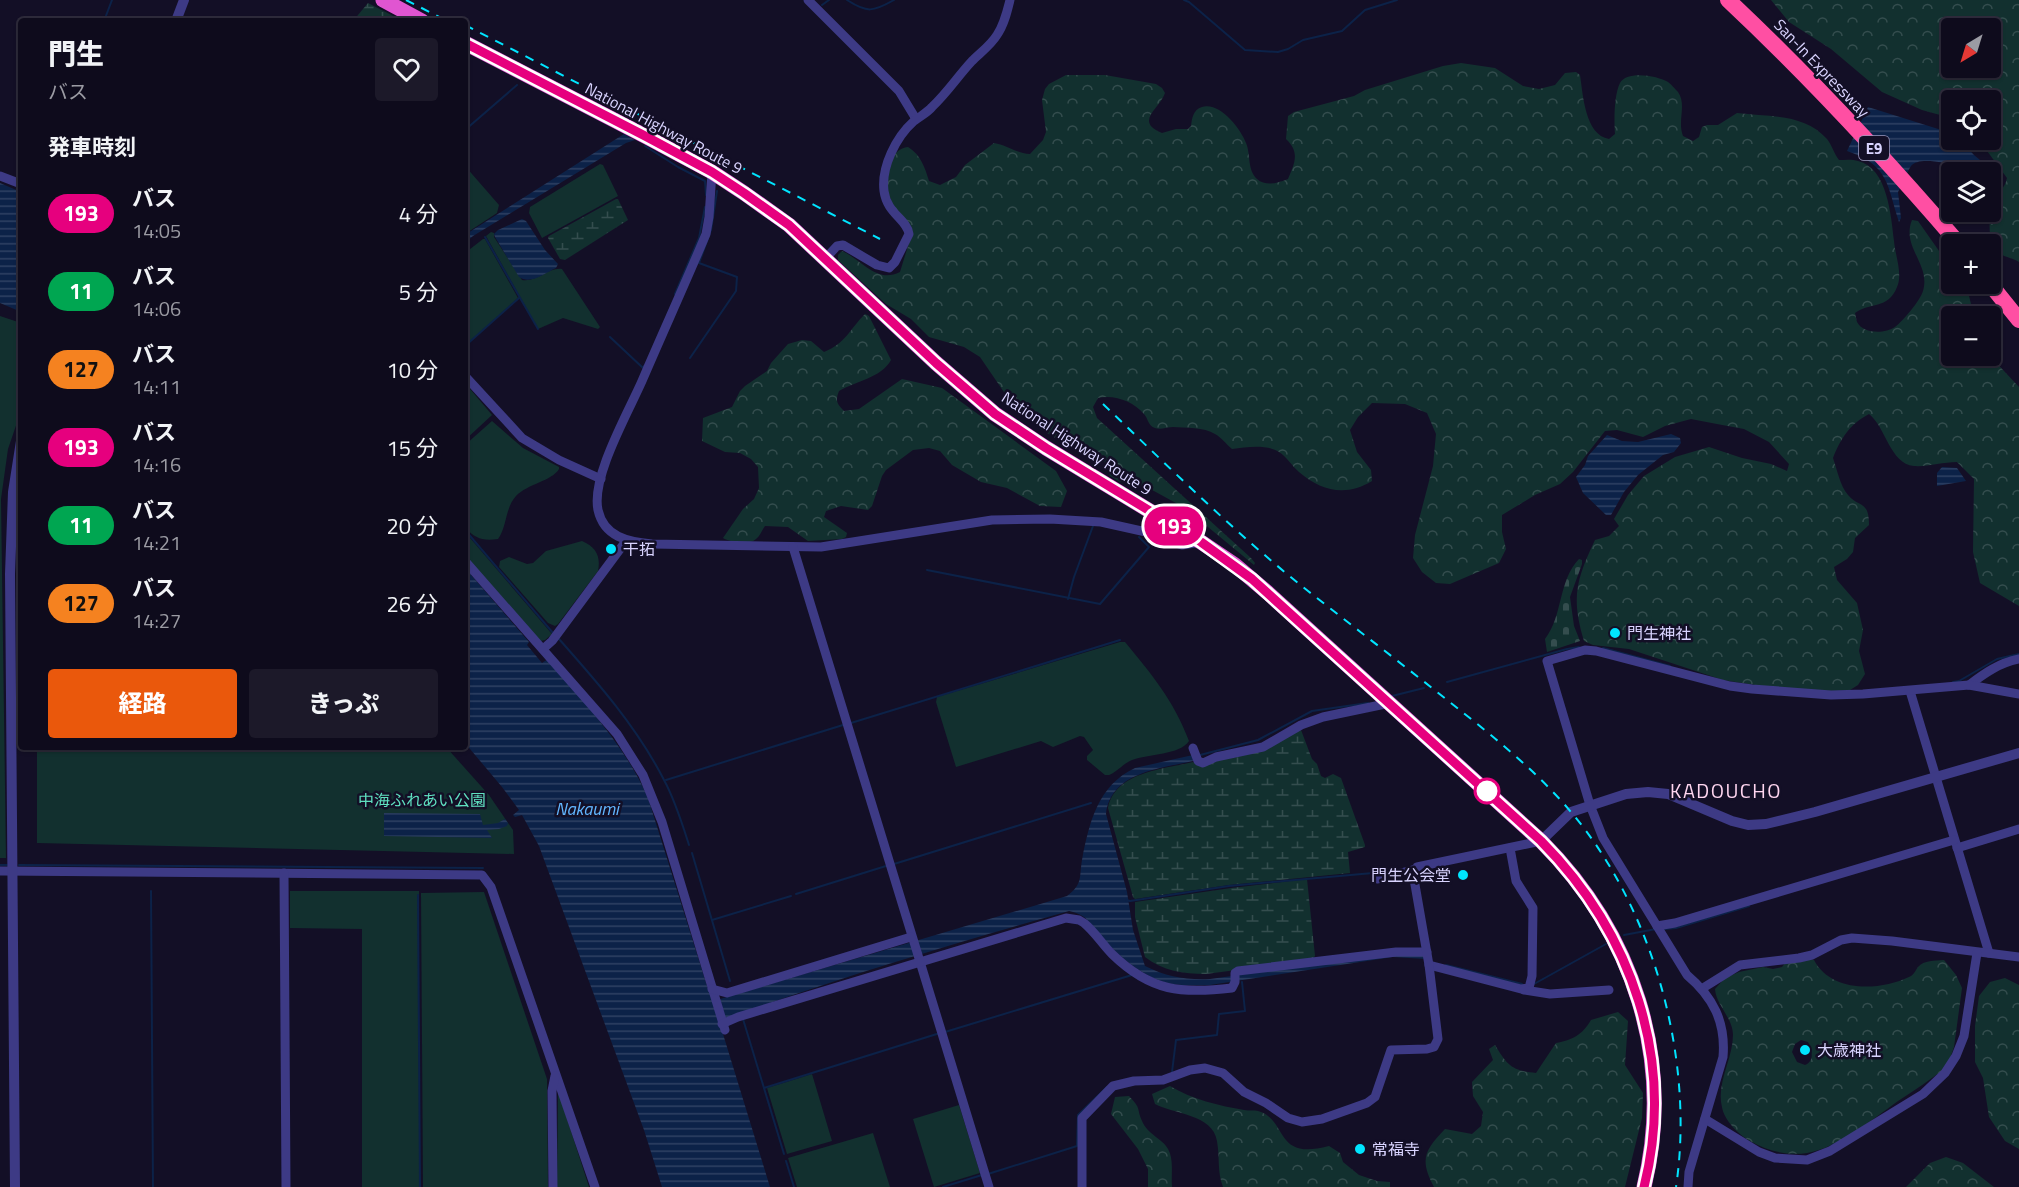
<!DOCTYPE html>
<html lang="ja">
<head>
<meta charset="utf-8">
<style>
  :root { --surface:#0e0b1c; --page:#1c1929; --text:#f1f3f6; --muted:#9b9ba3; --line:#2e2b3b; --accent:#ea580c }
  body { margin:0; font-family:"Titillium Web","Noto Sans JP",sans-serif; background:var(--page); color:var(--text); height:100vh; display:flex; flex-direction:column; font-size:22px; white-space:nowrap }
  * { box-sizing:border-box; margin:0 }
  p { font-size:20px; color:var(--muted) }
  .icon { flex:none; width:33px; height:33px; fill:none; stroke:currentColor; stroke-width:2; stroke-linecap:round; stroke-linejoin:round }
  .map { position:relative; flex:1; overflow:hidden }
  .sheet { position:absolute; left:18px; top:18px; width:450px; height:732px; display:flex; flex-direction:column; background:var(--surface); border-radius:6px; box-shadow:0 2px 4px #0004,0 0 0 2px var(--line) }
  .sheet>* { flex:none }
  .badge { padding:0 12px; border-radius:20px; font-size:21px; line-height:39px }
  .needle { width:39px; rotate:218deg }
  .tools { position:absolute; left:1941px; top:18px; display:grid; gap:12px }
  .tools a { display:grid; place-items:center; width:60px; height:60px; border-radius:6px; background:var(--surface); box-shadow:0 2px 4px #0004,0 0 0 2px var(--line); font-size:30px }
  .map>.badge { position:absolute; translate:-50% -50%; box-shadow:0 0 0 3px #fff }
  h2 { padding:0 30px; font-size:22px; line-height:54px }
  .round { display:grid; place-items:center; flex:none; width:63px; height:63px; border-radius:6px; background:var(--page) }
  .summary { display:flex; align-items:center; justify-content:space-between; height:102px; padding:0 30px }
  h1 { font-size:28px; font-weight:800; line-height:45px }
  .primary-button { display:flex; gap:12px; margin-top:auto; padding:12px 30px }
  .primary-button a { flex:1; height:69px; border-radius:6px; background:var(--accent); color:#fff; font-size:24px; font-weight:800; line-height:69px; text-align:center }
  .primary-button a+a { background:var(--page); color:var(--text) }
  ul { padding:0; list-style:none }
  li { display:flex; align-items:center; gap:18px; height:78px; padding:0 30px }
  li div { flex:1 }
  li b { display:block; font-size:22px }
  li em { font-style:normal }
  li .badge { min-width:66px; font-weight:700; text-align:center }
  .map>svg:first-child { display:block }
  .green { fill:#12302f }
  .forest { fill:url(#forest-crowns); fill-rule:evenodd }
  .wetland { fill:url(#wetland-marsh) }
  .cemetery { fill:url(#cemetery-stones) }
  .water { fill:url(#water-rules) }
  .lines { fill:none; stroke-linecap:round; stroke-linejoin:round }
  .stream { stroke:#0c2248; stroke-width:2 }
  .minor { stroke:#3d3a85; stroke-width:9 }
  .tertiary { stroke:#3d3a85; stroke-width:10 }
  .trunk { stroke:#e055d1; stroke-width:15 }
  .motorway { stroke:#ff4fa3; stroke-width:16 }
  .rail { stroke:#00e5ff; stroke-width:2; stroke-dasharray:9 8; stroke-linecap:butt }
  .line-casing { stroke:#fff; stroke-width:14 }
  .line { stroke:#e6007e; stroke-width:9 }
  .poi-dot { fill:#00e5ff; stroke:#130f26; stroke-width:2 }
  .stop-dot { fill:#fff; stroke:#e6007e; stroke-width:3 }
  .labels { text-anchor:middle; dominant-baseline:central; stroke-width:5; stroke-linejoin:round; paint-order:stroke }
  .shield { fill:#130f26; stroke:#9e99be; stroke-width:1.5 }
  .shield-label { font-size:15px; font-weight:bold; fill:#d9d4ff }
  .street-label { font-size:16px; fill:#d9d4ff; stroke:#130f26 }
  .poi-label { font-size:16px; fill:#d9d4ff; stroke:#130f26; text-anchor:start }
  .park-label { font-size:16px; fill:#5fe0c0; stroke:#130f26 }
  .water-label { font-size:18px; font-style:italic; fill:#62b6ff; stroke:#130f26 }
  .quarter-label { font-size:20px; letter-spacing:1.5px; fill:#ffd6f0; stroke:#130f26 }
</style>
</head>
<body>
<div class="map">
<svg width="2019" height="1187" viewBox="0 0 2019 1187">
  <defs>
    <pattern id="forest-crowns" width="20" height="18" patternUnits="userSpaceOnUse" patternTransform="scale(1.5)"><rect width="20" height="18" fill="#12302f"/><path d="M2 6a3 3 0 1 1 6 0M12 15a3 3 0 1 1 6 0" fill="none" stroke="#344d4e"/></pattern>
    <pattern id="wetland-marsh" width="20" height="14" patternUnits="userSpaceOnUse" patternTransform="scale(1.5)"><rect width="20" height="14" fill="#12302f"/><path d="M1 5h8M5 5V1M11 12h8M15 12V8" fill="none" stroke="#344d4e"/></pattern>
    <pattern id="cemetery-stones" width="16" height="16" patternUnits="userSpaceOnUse" patternTransform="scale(1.5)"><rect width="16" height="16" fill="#12302f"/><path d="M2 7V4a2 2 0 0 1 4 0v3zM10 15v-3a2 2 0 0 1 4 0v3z" fill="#344d4e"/></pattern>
    <pattern id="water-rules" width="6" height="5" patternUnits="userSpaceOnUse" patternTransform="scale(1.5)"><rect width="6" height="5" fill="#0c2248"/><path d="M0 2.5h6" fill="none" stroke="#2f4163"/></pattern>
  </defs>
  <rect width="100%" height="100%" fill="#130f26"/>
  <g class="green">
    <polygon points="600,164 603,165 618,196 542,238 529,213 530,207"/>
    <polygon points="465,166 499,205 497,213 465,234"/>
    <path d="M491 232 494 233V237L522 280C539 282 548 267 562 269L600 327 598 329 563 318 538 329 486 236Z"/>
    <polygon points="483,239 485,239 518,298 465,346 465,253"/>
    <polygon points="0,316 21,323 21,411 8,449 1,499 6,858 0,858"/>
    <polygon points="465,383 492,415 465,440"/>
    <path d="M492 421 523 448 559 467V469C552 481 527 484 516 496 505 508 507 527 498 539 483 541 475 539 465 527V445Z"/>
    <polygon points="465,532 552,634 545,640 541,641 536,637 465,556"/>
    <path d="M582 541C596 547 601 556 598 571L558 624 555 626 548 623 499 567 500 561 509 557 527 564 533 563 546 551Z"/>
    <path d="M1120 642H1125C1152 675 1173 699 1189 741 1180 755 1148 754 1132 760 1124 763 1117 772 1109 775H1105L1087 760V756L1093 750 1084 737 1080 736 1053 747 1041 741 956 767 936 702 937 697Z"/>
    <polygon points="37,747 446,747 489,795 513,830 514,854 37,843"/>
    <polygon points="290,891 419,891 419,1187 362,1187 362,929 290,928"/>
    <polygon points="484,892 547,1079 548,1187 423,1187 421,893"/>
    <polygon points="812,1074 832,1141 787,1154 767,1088"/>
    <polygon points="558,1093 559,1094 589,1187 557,1187"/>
    <polygon points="959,1105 980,1173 934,1187 913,1119"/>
    <polygon points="873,1133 890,1187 797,1187 788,1158"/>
  </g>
  <g class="forest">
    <path d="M1771 0H2019V262C2013 258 2003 257 1998 252 1986 240 1989 216 1994 202 1998 193 2005 188 2007 178L1979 140H1990V100H1952L1951 118 1922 110 1882 92 1831 49 1789 22ZM1990 28V68H1952V28Z"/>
    <path d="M1461 63 1495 68 1523 86 1539 89 1555 85 1565 73 1576 72 1580 75C1583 95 1585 135 1609 139L1615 134C1614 120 1614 95 1620 83 1627 70 1658 76 1668 82 1671 84 1675 89 1678 92 1687 105 1677 121 1683 136L1693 141 1699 137 1702 127 1707 125H1718L1737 113C1769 117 1804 113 1827 139 1832 145 1834 154 1839 160 1845 160 1852 159 1858 161 1888 168 1891 217 1894 241 1895 255 1903 274 1897 287 1888 310 1869 302 1855 313 1856 316 1856 319 1857 322 1863 334 1885 334 1895 327 1903 321 1920 301 1923 291 1931 264 1901 247 1912 220L1918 221 1951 268 1952 284H1962L1968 292 1974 316H1952V356H1990L2019 387V606L1980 583 1973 552 1974 479 1957 462C1942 462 1928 467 1914 466 1890 464 1886 427 1869 414 1850 424 1841 438 1833 458 1837 469 1840 486 1848 495 1859 508 1869 500 1869 525L1855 538 1853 552 1847 559 1834 567 1837 580 1857 603 1863 630 1859 651 1865 674 1858 685 1850 690 1832 692 1768 687 1723 680 1629 649 1593 645 1584 641C1571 598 1576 580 1595 540L1609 536 1619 526 1614 519 1628 495 1644 476 1675 457 1709 447 1742 458 1771 464 1787 471 1789 464 1769 442 1744 429 1717 424 1691 419 1665 426 1643 437 1617 430 1605 431 1573 472 1560 484 1535 495 1502 515V532L1506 549 1499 563 1450 584 1436 583 1422 572 1413 558 1415 535 1433 466 1436 434 1427 413 1405 404 1372 403 1358 417 1350 430 1357 452 1371 470 1372 481C1346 497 1321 491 1299 472 1292 466 1286 456 1279 452 1266 444 1247 447 1232 449 1226 444 1221 437 1215 434 1204 427 1186 428 1173 427 1168 427 1160 430 1155 428 1148 426 1148 418 1144 414 1133 401 1114 394 1098 398L1093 407 1097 418 1251 558 1255 563 1254 565 1185 508 1154 491 1135 483 1120 482 1110 476 1107 465 1102 459 1078 451 1040 429 1029 414 1008 398 980 357 964 347 929 337 911 319 886 304 838 260V255L842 251C862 260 877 284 900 272L912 233C896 212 878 188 891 161 894 153 900 148 908 147 921 155 925 168 929 181L940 185 956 177 965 165 994 143C1007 145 1018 154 1030 154L1043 140 1046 132 1042 100 1045 89 1049 84 1066 75H1105L1156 84 1162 88 1165 93C1159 110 1134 121 1162 133L1176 129H1188L1191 126C1192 118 1193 110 1202 107 1220 102 1240 128 1246 143 1251 155 1247 170 1257 179 1266 187 1278 183 1288 179 1295 163 1300 152 1286 139L1288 116 1294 112 1354 96 1365 90 1443 66Z"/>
    <path d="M865 314 869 316 891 360C881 378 856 381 839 391 835 401 837 404 844 411L859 409 902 379 942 388 1056 471 1067 491 1061 507 1040 506 1007 488 981 482 952 465 940 451 929 448 913 450 886 470 882 476 872 506 868 510 841 506 826 511 824 517 847 533 846 537 842 539 808 541 788 527 765 526C762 530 760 536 756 539 749 546 730 542 723 538L743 509 754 499 759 488 758 467 751 459 740 453 725 452 702 441 703 418 732 407 740 391 745 386 767 371 771 363 788 344 802 340 811 341 824 352C846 343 849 330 865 314Z"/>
    <path d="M1805 958 1814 960C1831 993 1880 991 1909 977 1914 975 1915 971 1918 967 1924 960 1935 961 1944 960L1956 975 1962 988 1954 1047 1947 1067C1931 1079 1915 1090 1898 1101 1873 1119 1838 1148 1807 1153 1787 1156 1768 1151 1750 1141 1739 1135 1724 1120 1722 1107 1716 1083 1733 1059 1733 1035 1733 1018 1716 1005 1715 989L1725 978 1739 972 1763 967 1773 969 1782 967 1786 962ZM1801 1040 1808 1042C1812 1050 1815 1061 1805 1065L1797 1062 1792 1052 1795 1044Z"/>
    <polygon points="2005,978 2019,985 2019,1149 2005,1141 1989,1117 1983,1078 1975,1062 1975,1026 1979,996 1990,982"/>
    <path d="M1618 1012 1628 1021 1625 1065 1643 1093 1642 1118 1625 1187H1434C1419 1159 1425 1150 1445 1129L1472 1134 1481 1126 1483 1112 1473 1096 1472 1082 1493 1060 1489 1049 1495 1045C1507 1065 1512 1071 1536 1073L1556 1043C1573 1040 1582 1035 1591 1020Z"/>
    <path d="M1170 1086C1191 1099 1220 1106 1244 1110 1249 1111 1254 1110 1258 1111 1289 1120 1273 1161 1329 1146L1340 1153 1343 1162 1359 1175 1377 1181 1390 1182V1187H1223C1217 1171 1220 1158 1217 1141 1213 1114 1173 1114 1155 1104L1152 1094Z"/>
    <path d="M1129 1096C1142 1110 1136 1107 1142 1121 1147 1134 1163 1139 1168 1149 1174 1159 1171 1175 1172 1187H1148V1169L1138 1149 1111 1114 1115 1097Z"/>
    <polygon points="1946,1157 1963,1163 1994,1187 1906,1187 1930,1163"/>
  </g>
  <g class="wetland">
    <polygon points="368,3 403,21 353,21"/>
    <polygon points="616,199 618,199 628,220 565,260 560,259 548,238 549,236"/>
    <path d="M1301 730 1312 759 1317 764 1321 776 1325 778 1333 774 1341 778 1365 845V847L1348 852 1350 873 1229 885 1135 899 1133 897 1108 808C1115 772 1164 769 1193 762L1198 765Z"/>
    <path d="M1307 879 1315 956 1312 960 1206 974C1183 974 1163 971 1145 957L1135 917V902L1231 888Z"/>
  </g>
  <path class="cemetery" d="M1579 559 1582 560V564L1570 597 1574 626 1580 641 1547 652 1545 639C1563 616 1558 581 1579 559Z"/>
  <g class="water">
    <path d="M1868 107 1951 133 1952 140H1960L1974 155 1993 171 1991 182 1990 172C1974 172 1922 152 1911 166 1907 172 1903 184 1898 192L1901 218 1899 222C1887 185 1889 165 1847 151Z"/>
    <polygon points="624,134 635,140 626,143 473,236 465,243 465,235 471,231"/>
    <polygon points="0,183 21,192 20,321 16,320 19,311 0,303"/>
    <path d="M522 219 526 221 545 250 558 264 556 268C545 273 531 285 519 277L495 237 494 234 498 230Z"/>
    <polygon points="1671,434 1680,438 1681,443 1674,452 1663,455 1638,475 1624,492 1611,515 1606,515 1583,493 1576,477 1585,465 1588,456 1607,435 1622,441 1638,442"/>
    <polygon points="1942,467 1957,468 1966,481 1937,486 1937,473"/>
    <path d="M465 568 529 642 527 645 542 663 548 659C584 703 625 745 648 798L708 989 720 999 1067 896C1083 884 1079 878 1082 860 1089 823 1098 785 1135 768L1193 755V761C1159 769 1111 772 1106 814L1127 892 1133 930 1145 966C1167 977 1186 980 1210 979L1392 954 1426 955V959L1393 957 1210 985C1198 985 1185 986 1173 984 1146 980 1118 956 1101 936 1091 924 1086 914 1069 911 952 944 834 979 719 1021L770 1187H662L644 1130 539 846 522 815 515 817 513 815 519 810 502 787 465 743Z"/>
    <polygon points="384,813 480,814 483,825 498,823 505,819 508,823 507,826 499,829 487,830 492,838 384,836"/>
  </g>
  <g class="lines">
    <g class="stream">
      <path d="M847 0C867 13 873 12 894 0"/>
      <polyline points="1184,0 1189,2 1245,50 1278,52 1288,49 1303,40 1342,31 1365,10 1397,0"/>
      <polyline points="822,5 829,0"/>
      <polyline points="104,21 112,0"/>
      <polyline points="465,130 517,85"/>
      <polyline points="645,146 678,167 705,181 706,195"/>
      <polyline points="485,237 538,329"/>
      <polyline points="675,294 699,238 705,207"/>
      <polyline points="610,337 643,368 644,366"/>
      <polyline points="465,346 519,298"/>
      <polyline points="690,358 736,291 737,277 699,263 711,230 717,191"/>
      <polyline points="465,530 553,633"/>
      <polyline points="927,570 1100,604 1149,547 1139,537"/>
      <polyline points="1068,599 1074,577 1093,526"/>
      <path d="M559 639C598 683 637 727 664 780 675 800 682 823 689 845"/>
      <polyline points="1603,648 1670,666"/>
      <polyline points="1447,682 1567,649 1579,647"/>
      <polyline points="1953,682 1959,681 1997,659 2019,654"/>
      <polyline points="1392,696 1424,688"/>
      <polyline points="851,723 1120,640"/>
      <polyline points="1200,755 1258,740 1312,711 1368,703"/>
      <polyline points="666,780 843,725"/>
      <polyline points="692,853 730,981"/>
      <polyline points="894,864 1091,803"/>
      <polyline points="0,865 7,865"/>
      <polyline points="19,865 483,868"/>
      <polyline points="151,891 153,1187"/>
      <polyline points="796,894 886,866"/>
      <polyline points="418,895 420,1187"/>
      <polyline points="1126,900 1130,901 1229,886 1373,873"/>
      <polyline points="712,920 791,896"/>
      <polyline points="1665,929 1676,928 1749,906"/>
      <polyline points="1624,935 1656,929"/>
      <polyline points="1446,965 1522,984"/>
      <polyline points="1534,984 1606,944"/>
      <polyline points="743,1019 784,1154"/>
      <polyline points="945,1032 1132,975"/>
      <polyline points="1172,1072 1176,1040 1217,1035 1219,1014 1245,1011 1242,982"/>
      <polyline points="764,1088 940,1033"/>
      <polyline points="786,1161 794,1187"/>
      <polyline points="988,1174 1077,1146 1078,1115 1107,1087"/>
      <polyline points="943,1187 982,1175"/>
    </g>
    <g class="minor">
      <polyline points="808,0 899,91 916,119"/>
      <path d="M712 172 709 217 706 234C685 284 663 332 642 381 628 413 591 477 598 510 604 537 628 542 652 544L821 547 992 520 1050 519 1101 522 1146 532 1182 545 1201 542"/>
      <polyline points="0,176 21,184"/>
      <path d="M825 259 837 246 843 245 877 265 889 268 895 262 909 234C907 219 887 214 884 191 881 167 896 137 914 121 920 116 927 113 932 107 947 93 958 76 972 61 980 53 991 45 997 35 1004 25 1007 12 1010 0"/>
      <polyline points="465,376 522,438 559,460 601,479"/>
      <polyline points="793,547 989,1187"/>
      <polyline points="465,561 617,734 643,775 662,822 725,1030"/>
      <polyline points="543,649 552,641 626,541"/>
      <path d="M1969 685C1985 673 1999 663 2019 659"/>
      <polyline points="1910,691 1989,953"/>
      <polyline points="1193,748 1198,761 1203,763 1216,757 1263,747 1301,725 1323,717 1390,703"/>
      <polyline points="1957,848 2019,829"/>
      <polyline points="0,871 482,875 491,887 595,1187"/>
      <polyline points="284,873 286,1187"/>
      <polyline points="1378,879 1416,869"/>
      <polyline points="1657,926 1675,923 1954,840"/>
      <polyline points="1429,965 1521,989 1529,988 1532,976 1533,908 1516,881 1510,848"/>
      <polyline points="1703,988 1740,965 1799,958 1812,955 1841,940 1852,938 1892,941 2019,957"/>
      <polyline points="712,989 727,993 911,937"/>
      <polyline points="1524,990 1550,994 1609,990"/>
      <path d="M722 1024 738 1017 1066 918 1079 920 1084 923C1095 932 1102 944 1112 954 1151 992 1182 994 1232 988L1235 982V973L1238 971 1396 952H1427"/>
      <polyline points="1705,1119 1759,1152 1775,1158 1807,1160 1830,1151 1923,1094 1945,1073 1956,1056 1964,1036 1977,953"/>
      <polyline points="553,1187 552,1091 555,1076"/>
      <polyline points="1082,1187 1082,1118 1113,1086 1134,1081 1163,1080 1190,1070 1205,1068 1223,1073 1244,1092 1266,1103 1288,1118 1302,1122 1322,1119 1367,1103 1375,1097 1391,1050 1427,1049 1434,1047 1438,1039 1429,965 1414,879 1417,867 1541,841"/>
      <path d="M1688 1187 1689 1172 1723 1057C1726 1022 1713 997 1687 975L1603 838 1590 805 1547 661 1585 650 1596 651 1730 686 1752 689 1831 695 1863 694 1969 685 2019 694"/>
    </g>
    <g class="tertiary">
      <polyline points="176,21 184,0"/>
      <polyline points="1541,841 1571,812 1626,794 1648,792 1668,794 1732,821 1748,825 1766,824 1815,812 2019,753"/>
      <polyline points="15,1187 10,574 13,492 21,441"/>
    </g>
    <g class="trunk">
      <polyline points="383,0 422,21"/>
      <path d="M465 43 647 137 712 172 744 193 789 225 936 363 995 414 1046 448 1201 542 1235 565 1268 593 1541 841C1633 933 1675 1059 1644 1187"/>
    </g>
    <g class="motorway">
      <path d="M1728 0C1810 77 1886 159 1959 244"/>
      <polyline points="1990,284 2019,320"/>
    </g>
    <g class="rail">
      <polyline points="406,0 447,21"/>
      <polyline points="465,25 880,239"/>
      <path d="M1103 404C1170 468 1235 533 1308 591 1359 631 1411 671 1461 711 1500 742 1539 774 1571 812 1654 910 1695 1060 1676 1187"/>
    </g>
  </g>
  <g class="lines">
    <g class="line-casing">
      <path id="line" d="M465 43 647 137 712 172 744 193 789 225 936 363 995 414 1046 448 1201 542 1252 579 1541 841C1632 933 1676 1060 1644 1187"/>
    </g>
    <use href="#line" class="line"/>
  </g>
  <g class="poi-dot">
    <circle cx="611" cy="549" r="6"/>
    <circle cx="1615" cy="633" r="6"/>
    <circle cx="1463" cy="875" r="6"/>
    <circle cx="1805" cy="1050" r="6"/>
    <circle cx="1360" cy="1149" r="6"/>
  </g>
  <circle class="stop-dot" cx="1487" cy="791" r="12"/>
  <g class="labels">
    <rect class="shield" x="1859" y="136" width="30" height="24" rx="4.5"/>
    <g class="shield-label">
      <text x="1874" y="148">E9</text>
    </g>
    <g class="street-label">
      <text transform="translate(1822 68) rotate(46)">San-In Expressway</text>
      <text transform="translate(664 128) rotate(28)">National Highway Route 9</text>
      <text transform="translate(1077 443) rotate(33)">National Highway Route 9</text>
    </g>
    <g class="poi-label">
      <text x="623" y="549">干拓</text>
      <text x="1627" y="633">門生神社</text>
      <text x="1451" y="875" text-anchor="end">門生公会堂</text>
      <text x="1817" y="1050">大歳神社</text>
      <text x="1372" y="1149">常福寺</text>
    </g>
    <g class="park-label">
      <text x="422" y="800">中海ふれあい公園</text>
    </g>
    <g class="water-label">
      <text x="587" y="808">Nakaumi</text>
    </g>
    <g class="quarter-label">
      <text x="1726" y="790">KADOUCHO</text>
    </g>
  </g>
</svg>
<div class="tools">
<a><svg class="needle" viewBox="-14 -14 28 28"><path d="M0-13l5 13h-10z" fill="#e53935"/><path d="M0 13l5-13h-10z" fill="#9b9ba3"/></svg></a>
<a><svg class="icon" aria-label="locate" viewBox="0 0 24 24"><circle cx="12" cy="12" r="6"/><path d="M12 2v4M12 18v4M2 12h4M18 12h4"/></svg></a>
<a><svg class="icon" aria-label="layers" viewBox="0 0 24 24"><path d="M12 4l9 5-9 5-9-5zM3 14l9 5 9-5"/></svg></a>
<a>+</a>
<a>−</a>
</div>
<b class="badge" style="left:1174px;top:526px;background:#e6007e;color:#fff">193</b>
<section class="sheet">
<div class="summary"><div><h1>門生</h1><p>バス</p></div><a class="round"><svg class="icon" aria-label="heart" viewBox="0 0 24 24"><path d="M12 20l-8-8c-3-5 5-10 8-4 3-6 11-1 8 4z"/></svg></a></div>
<h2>発車時刻</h2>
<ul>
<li><span class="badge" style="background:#e6007e;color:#fff">193</span><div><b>バス</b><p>14:05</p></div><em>4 分</em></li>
<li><span class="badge" style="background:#00a651;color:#fff">11</span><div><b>バス</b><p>14:06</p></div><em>5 分</em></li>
<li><span class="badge" style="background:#f58220;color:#111">127</span><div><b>バス</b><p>14:11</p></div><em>10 分</em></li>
<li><span class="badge" style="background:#e6007e;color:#fff">193</span><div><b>バス</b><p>14:16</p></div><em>15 分</em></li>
<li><span class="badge" style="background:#00a651;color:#fff">11</span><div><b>バス</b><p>14:21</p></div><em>20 分</em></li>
<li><span class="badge" style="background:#f58220;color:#111">127</span><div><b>バス</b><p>14:27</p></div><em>26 分</em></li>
</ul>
<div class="primary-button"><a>経路</a><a>きっぷ</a></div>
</section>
</div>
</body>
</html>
